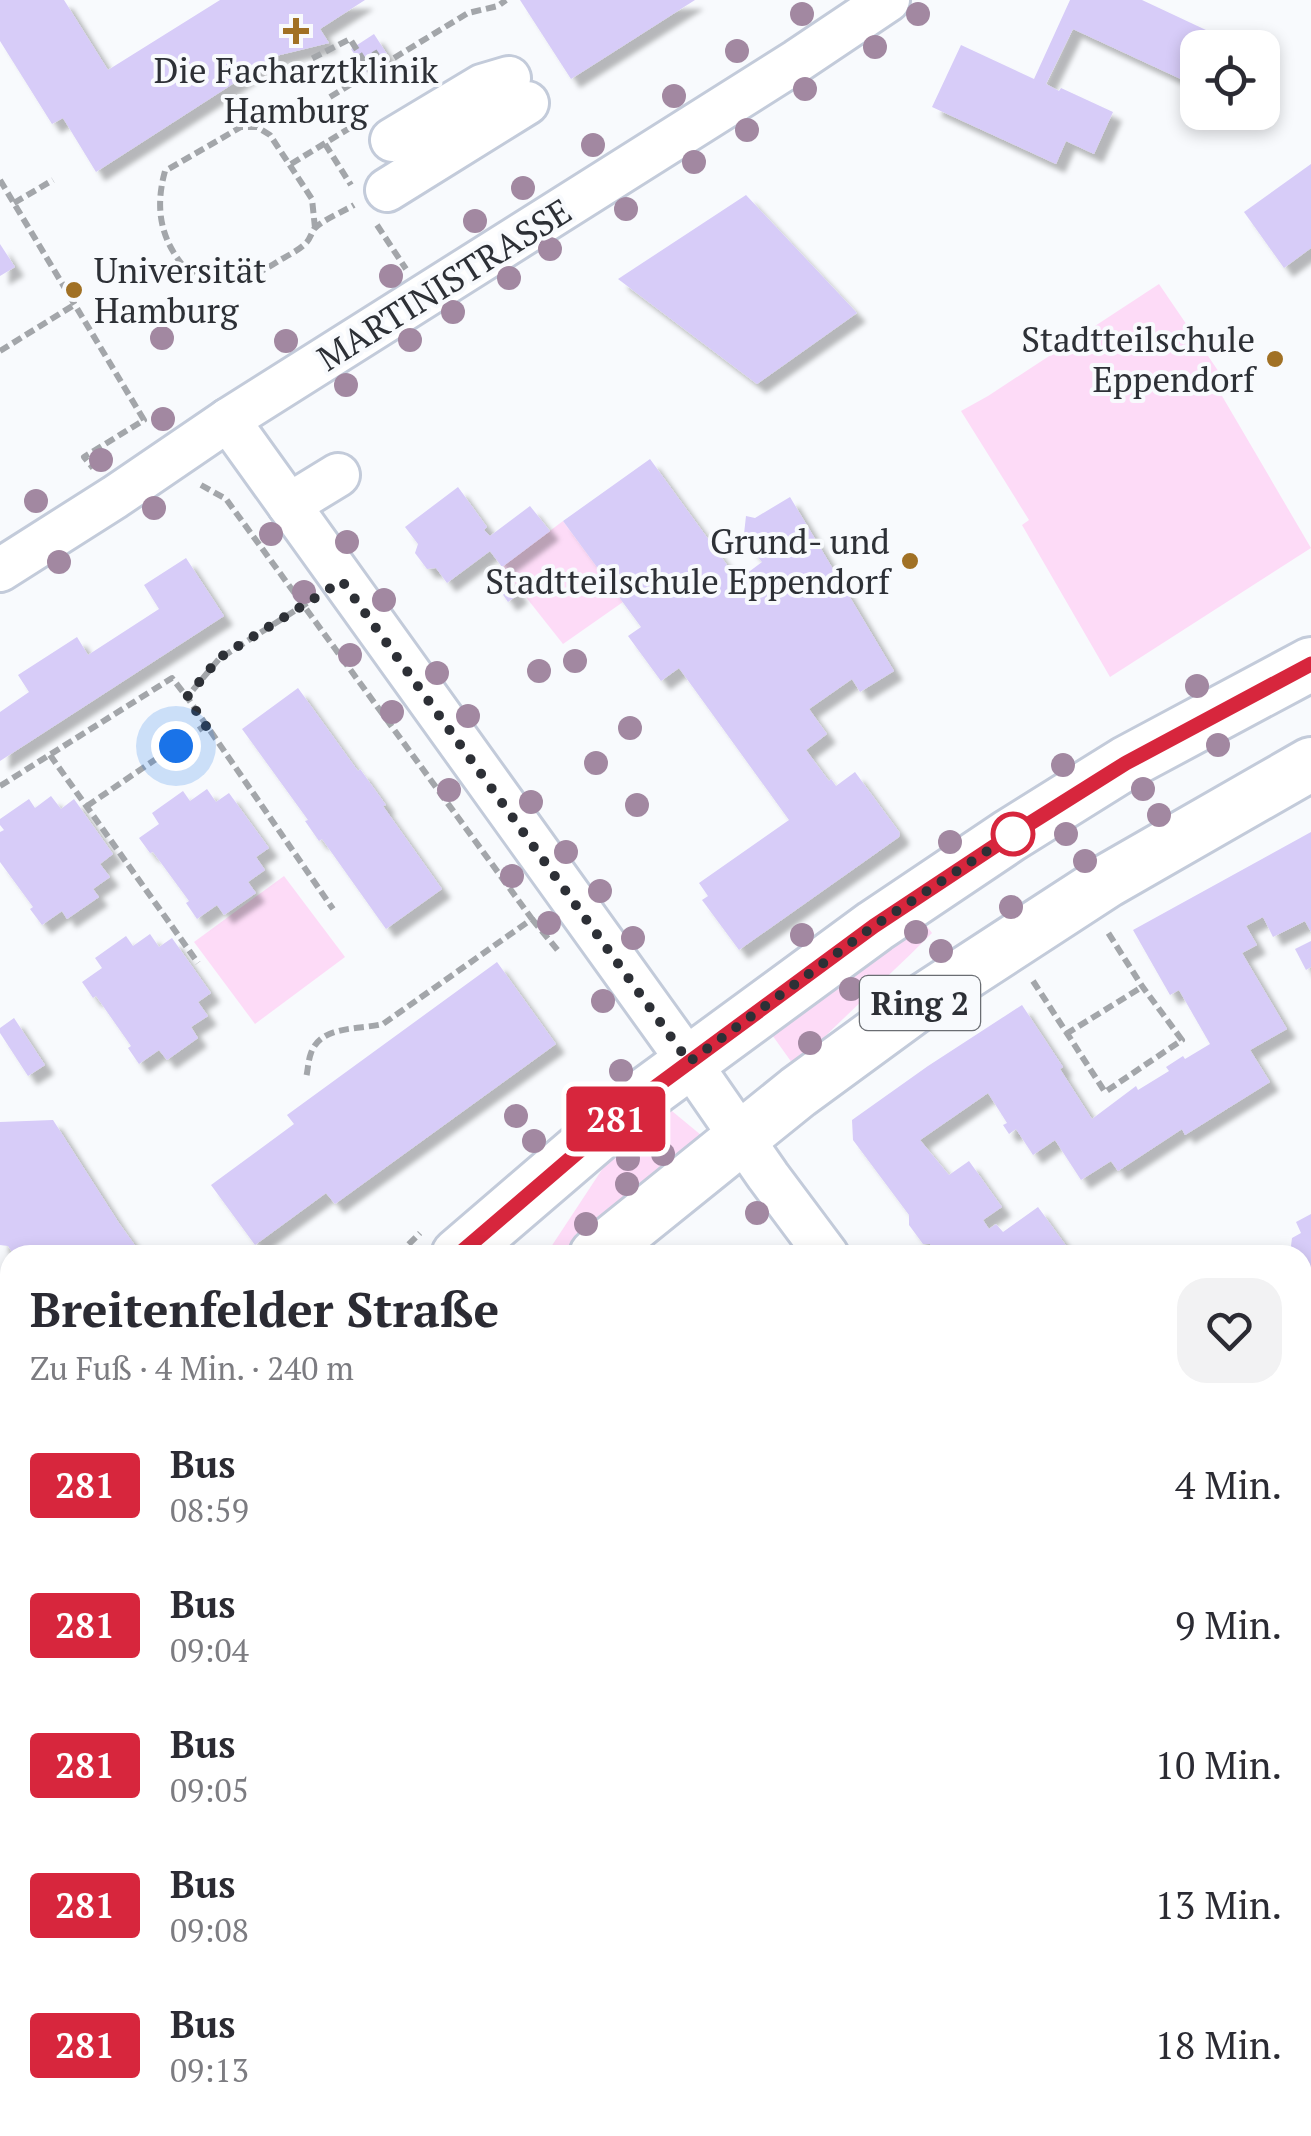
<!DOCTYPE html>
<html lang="de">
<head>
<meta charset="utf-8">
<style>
  :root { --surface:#fff; --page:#f2f2f3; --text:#2b2b33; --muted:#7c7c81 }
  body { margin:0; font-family:"PT Serif",serif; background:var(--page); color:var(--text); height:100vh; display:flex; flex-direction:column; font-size:38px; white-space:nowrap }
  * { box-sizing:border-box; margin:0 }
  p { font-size:32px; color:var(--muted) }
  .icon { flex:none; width:55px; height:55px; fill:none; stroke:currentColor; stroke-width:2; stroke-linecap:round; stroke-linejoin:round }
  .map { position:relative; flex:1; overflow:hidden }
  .side { position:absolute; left:0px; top:1245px; width:1312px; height:892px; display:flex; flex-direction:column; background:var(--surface); border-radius:30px 30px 0 0; box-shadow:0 5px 15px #0003 }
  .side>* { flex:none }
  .badge { padding:0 20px; border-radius:8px; font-size:35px; line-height:65px }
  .fabs { position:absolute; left:1180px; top:30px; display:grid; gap:20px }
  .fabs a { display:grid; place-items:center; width:100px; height:100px; border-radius:20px; background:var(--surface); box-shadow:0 5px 15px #0003; font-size:50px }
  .you { position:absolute; width:50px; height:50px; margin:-25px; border:8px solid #fff; border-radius:50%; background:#1a73e8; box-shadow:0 0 0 15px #1a73e833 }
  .map>.badge { position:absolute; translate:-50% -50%; box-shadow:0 0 0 5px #fff }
  .round { display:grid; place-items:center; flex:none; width:105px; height:105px; border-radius:30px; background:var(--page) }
  .summary { display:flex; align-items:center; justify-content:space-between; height:170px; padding:0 30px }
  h1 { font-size:48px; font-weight:700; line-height:75px }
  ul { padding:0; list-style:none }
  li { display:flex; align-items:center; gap:30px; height:140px; padding:0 30px }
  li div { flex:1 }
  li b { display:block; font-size:38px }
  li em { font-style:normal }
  li .badge { min-width:110px; font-weight:700; text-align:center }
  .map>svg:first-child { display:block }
  .green { fill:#fddbf7 }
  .building { fill:#d7ccf8; filter:url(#shadow) }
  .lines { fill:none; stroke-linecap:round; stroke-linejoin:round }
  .minor-casing { stroke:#c3cbda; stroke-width:48 }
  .major-casing { stroke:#c3cbda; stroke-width:58 }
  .path { stroke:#a3a6aa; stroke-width:6; stroke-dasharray:10 5; stroke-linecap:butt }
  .minor { stroke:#fff; stroke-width:42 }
  .major { stroke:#fff; stroke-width:52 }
  .tree { fill:#a288a1 }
  .line-casing { stroke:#fff; stroke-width:22 }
  .line { stroke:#d7263d; stroke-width:15 }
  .walk { stroke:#2d3036; stroke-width:10; stroke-dasharray:0 18 }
  .poi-dot { fill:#a17125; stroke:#f8fafd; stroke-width:4 }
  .stop-dot { fill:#fff; stroke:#d7263d; stroke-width:5 }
  .labels { text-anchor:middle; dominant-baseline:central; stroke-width:8; stroke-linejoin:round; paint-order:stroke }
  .shield { fill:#f8fafd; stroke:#6a6d72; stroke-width:2.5 }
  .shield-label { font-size:32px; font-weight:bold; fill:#2d3036 }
  .poi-label { font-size:35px; fill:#2d3036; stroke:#f8fafd; text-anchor:end }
  .street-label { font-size:35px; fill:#2d3036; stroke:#f8fafd }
</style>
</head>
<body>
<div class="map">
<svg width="1311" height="2136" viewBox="0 0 1311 2136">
  <defs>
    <filter id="shadow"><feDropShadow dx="9" dy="9" stdDeviation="2.5" flood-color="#0004"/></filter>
  </defs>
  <rect width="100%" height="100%" fill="#f8fafd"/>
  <g class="green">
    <polygon points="1159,284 1223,378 1215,384 1311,548 1110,677 1022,525 1029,520 961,411 988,396"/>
    <polygon points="563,521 623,602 563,644 502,567"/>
    <polygon points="284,876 345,957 255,1024 194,942"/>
    <path d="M919 916 932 933C887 978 839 1021 795 1067L765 1025Z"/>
    <polygon points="667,1107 707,1140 562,1255 550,1255 549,1250 603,1168"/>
    <polygon points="10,1763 10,1817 0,1824 0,1777"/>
  </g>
  <g class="building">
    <polygon points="0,0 64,0 108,70 220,0 365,0 320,29 329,43 276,56 96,172 63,118 52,124 0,41"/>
    <polygon points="520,0 695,0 571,79"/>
    <polygon points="1070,0 1142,0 1223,38 1219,48 1198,48 1198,87 1073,29 1046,84 1059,91 1061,88 1113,112 1094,154 1066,141 1056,164 932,107 961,45 1034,79"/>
    <polygon points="374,34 389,57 366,72 351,49"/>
    <polygon points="1311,164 1311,248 1284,268 1244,212"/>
    <polygon points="746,195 857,313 757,384 618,279"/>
    <polygon points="0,244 15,267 0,276"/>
    <polygon points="650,459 738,580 762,562 748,546 744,534 746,516 755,518 790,497 894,671 860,692 852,679 809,709 827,734 806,750 829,781 831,779 836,786 855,772 900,833 899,837 739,950 702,900 708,896 699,883 789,820 679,668 661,681 628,636 641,627 563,521"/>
    <polygon points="458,487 487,527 484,530 490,536 530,506 550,531 502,567 490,551 447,583 436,568 427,569 415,553 418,544 405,527"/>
    <polygon points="186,558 224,616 0,761 0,712 29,692 18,675 77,637 88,655 159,609 144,585"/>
    <polygon points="505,575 519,594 508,602 495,583"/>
    <polygon points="298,688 358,771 360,769 386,805 383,806 442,889 386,929 322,839 319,841 305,821 308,820 242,729"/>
    <polygon points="207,789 216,802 229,793 269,848 256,857 265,870 248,882 256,893 224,915 217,905 197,919 186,903 189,901 153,852 150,853 139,838 159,824 152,813 183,791 190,801"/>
    <polygon points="51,796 61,809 74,799 113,854 100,864 110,877 93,889 99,897 67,919 62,911 42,925 30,909 33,907 0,862 0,832 4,830 0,825 0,819 29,799 35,808"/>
    <polygon points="1311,832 1311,932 1305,921 1273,937 1263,917 1246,926 1257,945 1242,953 1287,1029 1250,1050 1270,1082 1185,1135 1182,1129 1118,1171 1111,1161 1081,1180 1055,1140 1033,1155 1016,1129 1009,1134 1003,1125 1007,1123 988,1093 920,1140 949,1175 969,1161 1002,1207 983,1220 989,1229 996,1224 1003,1232 1038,1207 1073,1255 938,1255 930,1244 923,1244 909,1225 909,1215 853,1140 852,1120 928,1066 1022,1005 1063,1067 1060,1069 1092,1119 1136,1086 1138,1090 1169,1071 1166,1067 1183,1056 1185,1059 1210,1044 1179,990 1170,995 1133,930"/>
    <polygon points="150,934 159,947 172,938 211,993 198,1002 208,1016 191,1027 198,1038 167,1060 159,1050 139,1064 128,1048 131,1046 96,996 93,998 82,982 102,968 95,958 126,936 133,946"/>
    <polygon points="1311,941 1311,967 1306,970 1295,949"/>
    <polygon points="497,962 556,1044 335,1204 326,1193 255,1245 211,1185 294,1124 287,1115"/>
    <polygon points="14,1018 45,1065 28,1076 0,1033 0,1028"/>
    <polygon points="53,1120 119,1223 142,1255 14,1255 8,1246 0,1245 0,1122"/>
    <polygon points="1311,1214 1311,1285 1302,1268 1302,1255 1296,1255 1291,1246 1292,1238 1301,1233 1296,1222"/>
    <polygon points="1248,1245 1254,1255 1228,1255"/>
    <polygon points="728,1247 734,1255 680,1255 688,1248 692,1252 697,1248"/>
    <polygon points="1311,1293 1311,1377 1302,1381 1302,1298"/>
    <polygon points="10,1473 10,1590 0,1599 0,1482"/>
    <polygon points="1311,1525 1311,1587 1308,1588 1311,1594 1311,1619 1302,1624 1302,1529"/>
    <polygon points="1311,1644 1311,1776 1302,1764 1302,1650"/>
    <polygon points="10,1973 10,2026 7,2022 0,2031 0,1980"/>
    <polygon points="83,2128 151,2128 157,2136 89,2136"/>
    <polygon points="329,2128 409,2128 422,2136 335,2136"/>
    <polygon points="491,2128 558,2128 564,2135 568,2131 565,2128 602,2128 589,2136 497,2136"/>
    <polygon points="619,2128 651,2128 637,2136 624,2136"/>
    <polygon points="697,2128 810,2128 815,2136 701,2136"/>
    <polygon points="947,2128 1011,2128 1012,2129 1016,2128 1153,2128 1153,2135 952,2136"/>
  </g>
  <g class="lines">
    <g class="minor-casing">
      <g id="minor">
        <polyline points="392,140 482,86 509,78"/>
        <polyline points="387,190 527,103"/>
        <polyline points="228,420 689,1062 768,1176 827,1255"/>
        <polyline points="289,505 338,475"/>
        <polyline points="0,570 115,497 228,420 797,61 888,0"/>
        <polyline points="1302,1463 1311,1459"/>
        <polyline points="1302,1903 1311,1915"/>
        <polyline points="228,2128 233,2136"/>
        <polyline points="880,2128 885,2136"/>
      </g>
    </g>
    <g class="major-casing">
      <g id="major">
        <polyline points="458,1255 642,1097 875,926 1009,836 1126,763 1311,664"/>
        <polyline points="596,1255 798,1092 918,1004 1107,881 1311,764"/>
        <polyline points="0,1748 10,1735"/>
        <polyline points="0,1876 10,1862"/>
      </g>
    </g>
    <g class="path">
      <polyline points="374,51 383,65"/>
      <polyline points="315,72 311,59 350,39 371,72"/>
      <polyline points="330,97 468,13 498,6 506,0"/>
      <polyline points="325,144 351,185"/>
      <polyline points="291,164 358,123"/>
      <polyline points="0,180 144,420 84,457 93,468"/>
      <polyline points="14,203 53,180"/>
      <polyline points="377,225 406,269"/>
      <path d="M315 228 312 199 270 135 257 127H241L165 171C157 200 158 227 174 253 203 301 243 284 280 260 289 255 299 250 306 243 310 239 311 234 314 229 321 221 344 211 354 205"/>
      <polyline points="0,351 74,305"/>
      <path d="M201 485 226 499 532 919 383 1024C358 1030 321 1025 311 1053 308 1061 308 1070 306 1078"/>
      <polyline points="307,603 219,659 187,697 333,909"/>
      <polyline points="50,755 198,963"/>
      <polyline points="0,786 172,678 187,697"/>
      <polyline points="87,806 206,725"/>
      <polyline points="532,919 560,953"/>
      <polyline points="1033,981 1105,1092 1182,1040 1142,986 1107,931"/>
      <polyline points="1066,1034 1142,987"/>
      <polyline points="398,1255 420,1233"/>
    </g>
    <use href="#minor" class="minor"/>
    <use href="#major" class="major"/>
  </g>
  <g class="tree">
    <circle cx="802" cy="14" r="12"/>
    <circle cx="918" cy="14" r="12"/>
    <circle cx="875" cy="47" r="12"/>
    <circle cx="737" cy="51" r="12"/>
    <circle cx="805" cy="89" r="12"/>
    <circle cx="674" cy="96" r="12"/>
    <circle cx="747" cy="130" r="12"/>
    <circle cx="593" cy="145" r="12"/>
    <circle cx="694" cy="162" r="12"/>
    <circle cx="523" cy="188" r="12"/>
    <circle cx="626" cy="209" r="12"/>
    <circle cx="475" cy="221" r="12"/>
    <circle cx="550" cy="249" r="12"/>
    <circle cx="391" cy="276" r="12"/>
    <circle cx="509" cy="278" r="12"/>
    <circle cx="453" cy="312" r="12"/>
    <circle cx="162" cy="338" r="12"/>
    <circle cx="410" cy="340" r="12"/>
    <circle cx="286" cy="341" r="12"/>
    <circle cx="346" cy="385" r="12"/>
    <circle cx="163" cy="419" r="12"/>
    <circle cx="101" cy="460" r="12"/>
    <circle cx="36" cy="501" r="12"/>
    <circle cx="154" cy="508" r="12"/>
    <circle cx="271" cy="534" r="12"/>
    <circle cx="347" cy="542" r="12"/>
    <circle cx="59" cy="562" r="12"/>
    <circle cx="304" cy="592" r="12"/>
    <circle cx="384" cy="600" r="12"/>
    <circle cx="350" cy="655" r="12"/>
    <circle cx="575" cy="661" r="12"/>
    <circle cx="539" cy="671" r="12"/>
    <circle cx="437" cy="673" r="12"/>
    <circle cx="1197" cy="686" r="12"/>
    <circle cx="392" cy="712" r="12"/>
    <circle cx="468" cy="716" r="12"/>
    <circle cx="630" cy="728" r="12"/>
    <circle cx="1218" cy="745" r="12"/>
    <circle cx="596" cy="763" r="12"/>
    <circle cx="1063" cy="765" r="12"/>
    <circle cx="1143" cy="789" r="12"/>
    <circle cx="449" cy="790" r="12"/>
    <circle cx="531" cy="802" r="12"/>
    <circle cx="637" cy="805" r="12"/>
    <circle cx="1159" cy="815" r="12"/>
    <circle cx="1066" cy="834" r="12"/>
    <circle cx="950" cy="842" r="12"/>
    <circle cx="566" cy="852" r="12"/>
    <circle cx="1085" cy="861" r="12"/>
    <circle cx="512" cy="876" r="12"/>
    <circle cx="600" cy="891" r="12"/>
    <circle cx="1011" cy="907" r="12"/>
    <circle cx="549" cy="923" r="12"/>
    <circle cx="916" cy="932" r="12"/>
    <circle cx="802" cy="935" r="12"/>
    <circle cx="633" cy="938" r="12"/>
    <circle cx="941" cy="951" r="12"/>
    <circle cx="851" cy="989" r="12"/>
    <circle cx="603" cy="1001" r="12"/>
    <circle cx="810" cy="1043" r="12"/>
    <circle cx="621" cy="1071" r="12"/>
    <circle cx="516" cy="1116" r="12"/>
    <circle cx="655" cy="1127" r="12"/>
    <circle cx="534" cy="1141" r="12"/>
    <circle cx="663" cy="1154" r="12"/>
    <circle cx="628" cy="1159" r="12"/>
    <circle cx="627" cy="1184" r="12"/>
    <circle cx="757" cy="1213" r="12"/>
    <circle cx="586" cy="1224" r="12"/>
  </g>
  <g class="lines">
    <g class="line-casing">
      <polyline id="line" points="458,1255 642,1097 874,926 1010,836 1126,763 1311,664"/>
    </g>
    <use href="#line" class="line"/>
    <polyline class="walk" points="176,746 206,726 187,697 219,658 342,581 689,1062 874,926 1013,834"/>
  </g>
  <g class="poi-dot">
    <path d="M291 16h10v10h10v10h-10v10h-10v-10h-10v-10h10z"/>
    <circle cx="74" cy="290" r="10"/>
    <circle cx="1275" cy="359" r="10"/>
    <circle cx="910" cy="561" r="10"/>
  </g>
  <circle class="stop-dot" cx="1013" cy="834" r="20"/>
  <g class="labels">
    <rect class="shield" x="860" y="976" width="120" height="54" rx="8"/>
    <g class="shield-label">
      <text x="920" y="1003">Ring 2</text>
    </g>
    <g class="poi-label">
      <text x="296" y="70" text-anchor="middle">Die Facharztklinik<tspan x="296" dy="40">Hamburg</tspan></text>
      <text x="94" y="270" text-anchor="start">Universität<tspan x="94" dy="40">Hamburg</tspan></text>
      <text x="1255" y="339">Stadtteilschule<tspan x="1255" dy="40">Eppendorf</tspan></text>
      <text x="890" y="541">Grund- und<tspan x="890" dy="40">Stadtteilschule Eppendorf</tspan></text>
    </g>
    <g class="street-label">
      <text transform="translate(444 284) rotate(-32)">MARTINISTRASSE</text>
    </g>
  </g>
</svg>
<div class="fabs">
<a><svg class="icon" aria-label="locate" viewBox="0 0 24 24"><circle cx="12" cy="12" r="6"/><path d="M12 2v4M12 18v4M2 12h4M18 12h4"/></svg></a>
</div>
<div class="you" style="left:176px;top:746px"></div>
<b class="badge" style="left:616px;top:1119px;background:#d7263d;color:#fff">281</b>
<section class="side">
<div class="summary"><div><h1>Breitenfelder Straße</h1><p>Zu Fuß · 4 Min. · 240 m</p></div><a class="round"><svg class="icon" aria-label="heart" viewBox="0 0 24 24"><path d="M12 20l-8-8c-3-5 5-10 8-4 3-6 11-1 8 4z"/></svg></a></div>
<ul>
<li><span class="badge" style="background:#d7263d;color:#fff">281</span><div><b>Bus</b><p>08:59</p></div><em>4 Min.</em></li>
<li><span class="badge" style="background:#d7263d;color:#fff">281</span><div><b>Bus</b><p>09:04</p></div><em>9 Min.</em></li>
<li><span class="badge" style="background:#d7263d;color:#fff">281</span><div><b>Bus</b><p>09:05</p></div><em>10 Min.</em></li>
<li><span class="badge" style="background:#d7263d;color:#fff">281</span><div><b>Bus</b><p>09:08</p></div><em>13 Min.</em></li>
<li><span class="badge" style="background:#d7263d;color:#fff">281</span><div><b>Bus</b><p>09:13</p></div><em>18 Min.</em></li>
</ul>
</section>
</div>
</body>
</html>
